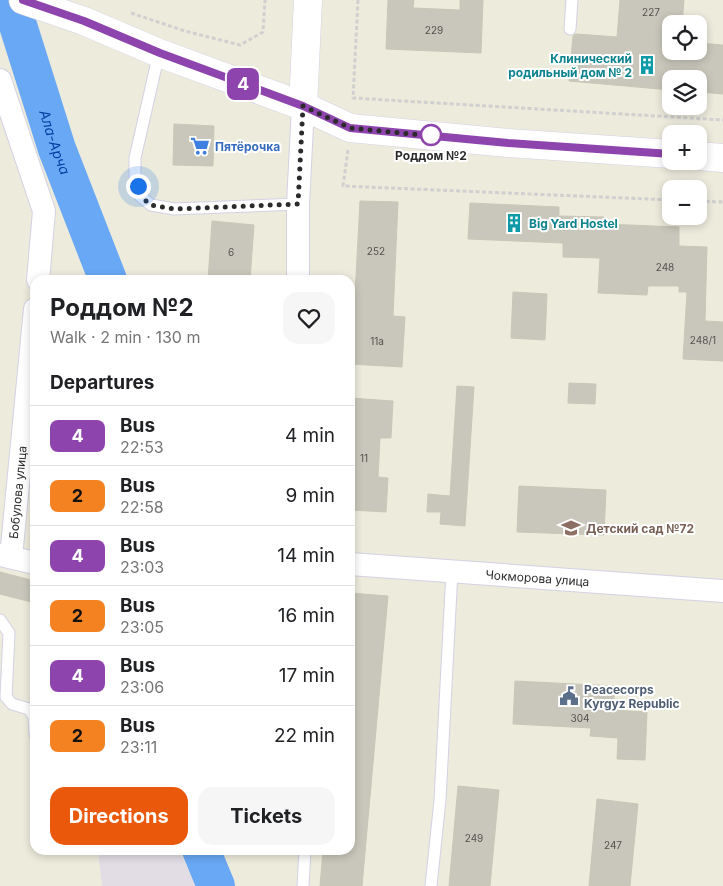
<!DOCTYPE html>
<html lang="en">
<head>
<meta charset="utf-8">
<style>
  :root { --surface:#fff; --page:#f6f6f6; --text:#202124; --muted:#757577; --line:#e0e0e0; --accent:#ea580c }
  body { margin:0; font-family:Inter,sans-serif; background:var(--page); color:var(--text); height:100vh; display:flex; flex-direction:column; font-size:19px; white-space:nowrap }
  * { box-sizing:border-box; margin:0 }
  p { font-size:16px; color:var(--muted) }
  .icon { flex:none; width:28px; height:28px; fill:none; stroke:currentColor; stroke-width:2; stroke-linecap:round; stroke-linejoin:round }
  .map { position:relative; flex:1; overflow:hidden }
  .drawer { position:absolute; left:30px; top:275px; width:325px; height:580px; display:flex; flex-direction:column; background:var(--surface); border-radius:15px; box-shadow:0 2px 8px #0003 }
  .drawer>* { flex:none }
  .badge { padding:0 10px; border-radius:8px; font-size:18px; line-height:32px }
  .controls { position:absolute; left:662px; top:15px; display:grid; gap:10px }
  .controls a { display:grid; place-items:center; width:45px; height:45px; border-radius:10px; background:var(--surface); box-shadow:0 2px 8px #0003; font-size:25px }
  .you { position:absolute; width:25px; height:25px; margin:-12px; border:4px solid #fff; border-radius:50%; background:#1a73e8; box-shadow:0 0 0 8px #1a73e833 }
  .map>.badge { position:absolute; translate:-50% -50%; box-shadow:0 0 0 2px #fff }
  h2 { padding:0 20px; font-size:19px; line-height:45px }
  .round { display:grid; place-items:center; flex:none; width:52px; height:52px; border-radius:15px; background:var(--page) }
  .head { display:flex; align-items:center; justify-content:space-between; height:85px; padding:0 20px }
  h1 { font-size:24px; font-weight:700; line-height:38px }
  .button { display:flex; gap:10px; margin-top:auto; padding:10px 20px }
  .button a { flex:1; height:58px; border-radius:15px; background:var(--accent); color:#fff; font-size:20px; font-weight:700; line-height:58px; text-align:center }
  .button a+a { background:var(--page); color:var(--text) }
  ul { padding:0; list-style:none }
  li { display:flex; align-items:center; gap:15px; height:60px; padding:0 20px; border-top:1px solid var(--line) }
  li div { flex:1 }
  li b { display:block; font-size:19px }
  li em { font-style:normal }
  li .badge { min-width:55px; font-weight:700; text-align:center }
  .map>svg:first-child { display:block }
  .industrial { fill:#e2dde5 }
  .lines { fill:none; stroke-linecap:round; stroke-linejoin:round }
  .river { stroke:#69a8f5; stroke-width:38 }
  .building { fill:#c9c7bb; stroke:#c9c7b5 }
  .lane-casing { stroke:#d3d1e4; stroke-width:13 }
  .street-casing { stroke:#d3d1e4; stroke-width:24 }
  .secondary-casing { stroke:#d3d1e4; stroke-width:29 }
  .path { stroke:#d0d0d0; stroke-width:3; stroke-dasharray:4 2.5; stroke-linecap:butt }
  .lane { stroke:#fff; stroke-width:11 }
  .street { stroke:#fff; stroke-width:22 }
  .secondary { stroke:#fff; stroke-width:28 }
  .line-casing { stroke:#fff; stroke-width:11 }
  .line { stroke:#8e44ad; stroke-width:8 }
  .walk { stroke:#2b2b2b; stroke-width:5; stroke-dasharray:0 9 }
  .stop-dot { fill:#fff; stroke:#8e44ad; stroke-width:2.5 }
  .labels { text-anchor:middle; dominant-baseline:central; stroke-width:4; stroke-linejoin:round; paint-order:stroke }
  .number-label { font-size:10px; fill:#52524f }
  .culture-label { font-size:12px; font-weight:bold; fill:#0d838f; stroke:#fff; text-anchor:end }
  .shop-label { font-size:12px; font-weight:bold; fill:#366cbe; stroke:#fff; text-anchor:start }
  .stop-label { font-size:12px; font-weight:bold; fill:#2b2b2b; stroke:#fff }
  .street-label { font-size:12px; fill:#2b2b2b; stroke:#fff }
  .education-label { font-size:12px; font-weight:bold; fill:#785e54; stroke:#fff; text-anchor:start }
  .service-label { font-size:12px; font-weight:bold; fill:#4e5e75; stroke:#fff; text-anchor:start }
  .water-label { font-size:14px; font-style:italic; fill:#0740a3; stroke:#fff }
</style>
</head>
<body>
<div class="map">
<svg width="723" height="886" viewBox="0 0 723 886">
  <rect width="100%" height="100%" fill="#edebdc"/>
  <polygon class="industrial" points="98,850 179,850 196,886 102,886"/>
  <g class="lines">
    <g class="river">
      <path id="s1" d="M10 0 57 149 108 280"/>
      <polyline points="201,850 216,886"/>
    </g>
  </g>
  <g class="building">
    <polygon points="388,0 414,0 413,8 460,10 460,0 483,0 481,53 386,49"/>
    <polygon points="620,0 684,0 682,24 671,24 671,51 699,51 699,43 723,45 723,94 699,92 699,79 671,79 671,90 569,81 573,36 576,34 617,37"/>
    <polygon points="174,124 214,126 213,166 173,165"/>
    <polygon points="360,201 398,202 393,316 405,317 402,367 350,364 350,314 354,314"/>
    <polygon points="470,203 559,207 559,216 604,217 604,224 679,227 679,246 707,247 705,321 723,322 723,361 683,359 687,292 679,292 679,286 648,286 647,295 598,293 600,258 563,257 563,243 468,239"/>
    <polygon points="212,221 254,225 250,280 208,280"/>
    <polygon points="513,292 547,294 545,340 511,338"/>
    <polygon points="569,383 596,384 595,404 568,403"/>
    <polygon points="457,386 474,387 465,526 440,524 441,512 427,512 428,494 450,496"/>
    <polygon points="350,398 393,401 391,438 380,438 378,477 388,478 386,512 350,510"/>
    <polygon points="519,486 606,490 604,535 517,532"/>
    <polygon points="0,572 35,581 35,603 0,594"/>
    <polygon points="350,593 388,596 362,886 320,886 323,850 350,850"/>
    <polygon points="515,681 615,686 613,710 647,712 645,760 617,759 618,738 590,736 591,728 513,724"/>
    <polygon points="458,786 499,790 490,886 449,886"/>
    <polygon points="597,799 638,804 630,886 589,886"/>
  </g>
  <g class="lines">
    <g class="lane-casing">
      <g id="lane">
        <polyline points="570,29 572,0"/>
        <polyline points="159,53 135,158 135,176 140,196 151,205 174,209 298,204"/>
        <polyline points="0,620 9,633 6,697 12,704 29,709 34,717 35,734"/>
        <polyline points="303,886 305,850"/>
        <polyline points="431,886 440,800 452,571"/>
      </g>
    </g>
    <g class="street-casing">
      <g id="street">
        <polyline points="0,80 44,211 38,280"/>
        <polyline points="298,280 298,204 303,106"/>
        <polyline points="0,555 35,563"/>
        <path id="s2" d="M11 557 35 309"/>
        <path id="s3" d="M350 564 723 591"/>
      </g>
    </g>
    <g class="secondary-casing">
      <g id="secondary">
        <polyline points="23,0 84,21 159,53 303,106 350,128 508,143 671,154"/>
        <polyline points="303,106 308,0"/>
        <polyline points="699,156 723,158"/>
      </g>
    </g>
    <g class="path">
      <polyline points="358,0 353,98 723,120"/>
      <polyline points="131,13 185,31 240,45 263,32 265,0"/>
      <polyline points="348,150 343,186 671,200"/>
      <polyline points="699,201 723,202"/>
    </g>
    <use href="#lane" class="lane"/>
    <use href="#street" class="street"/>
    <use href="#secondary" class="secondary"/>
  </g>
  <g class="lines">
    <g class="line-casing">
      <polyline id="line" points="23,0 84,21 160,53 303,106 350,128 508,143 671,154"/>
    </g>
    <use href="#line" class="line"/>
    <polyline class="walk" points="138,186 140,196 151,205 174,209 298,204 303,106 350,128 433,136 431,135"/>
  </g>
  <defs>
    <g id="building-bare" transform="scale(1.5)"><path d="M-4-6H4V6H1V3H-1V6H-4ZM-2.5-4.3h1.7v1.8h-1.7ZM.8-4.3h1.7v1.8H.8ZM-2.5-1h1.7V.8h-1.7ZM.8-1h1.7V.8H.8Z" fill="#0f9aa8" stroke="#fff" stroke-width="2.5" paint-order="stroke"/></g>
    <g id="supermarket-bare" transform="scale(1.5)"><path d="M-6-5.5h2.5l.6 2H6L4.5 2H-2.5L-4.4-4H-6ZM-1.5 3.2a1.3 1.3 0 1 0 .1 0ZM3 3.2a1.3 1.3 0 1 0 .1 0Z" fill="#3f7fe0" stroke="#fff" stroke-width="2.5" paint-order="stroke"/></g>
    <g id="school-bare" transform="scale(1.5)"><path d="M0-5L7-2L0 1L-7-2ZM-4 1L0 2.5L4 1V4Q0 6-4 4Z" fill="#8d6e63" stroke="#fff" stroke-width="2.5" paint-order="stroke"/></g>
    <g id="civic-bare" transform="scale(1.5)"><path d="M-.6-6.5H3V-4.5H.6V-3L4-1V1h2V6H-6V1h2V-1L-.6-3ZM-1.2 2.5V6h2.4V2.5Z" fill="#5c6f8a" stroke="#fff" stroke-width="2.5" paint-order="stroke"/></g>
  </defs>
  <g fill-rule="evenodd">
    <use href="#building-bare" x="647" y="65"/>
    <use href="#supermarket-bare" x="200" y="146"/>
    <use href="#building-bare" x="514" y="223"/>
    <use href="#school-bare" x="571" y="528"/>
    <use href="#civic-bare" x="569" y="696"/>
  </g>
  <circle class="stop-dot" cx="431" cy="135" r="10"/>
  <g class="labels">
    <g class="number-label">
      <text x="651" y="12">227</text>
      <text x="434" y="30">229</text>
      <text x="376" y="251">252</text>
      <text x="231" y="252">6</text>
      <text x="665" y="267">248</text>
      <text x="703" y="340">248/1</text>
      <text x="377" y="341">11a</text>
      <text x="364" y="458">11</text>
      <text x="580" y="718">304</text>
      <text x="474" y="838">249</text>
      <text x="613" y="845">247</text>
    </g>
    <g class="culture-label">
      <text x="632" y="58">Клинический<tspan x="632" dy="14">родильный дом № 2</tspan></text>
      <text x="529" y="223" text-anchor="start">Big Yard Hostel</text>
    </g>
    <g class="shop-label">
      <text x="215" y="146">Пятёрочка</text>
    </g>
    <g class="stop-label">
      <text x="431" y="155">Роддом №2</text>
    </g>
    <g class="street-label">
      <text stroke="none"><textPath href="#s2" startOffset="65">Бобулова улица</textPath></text>
      <text stroke="none"><textPath href="#s3" startOffset="188">Чокморова улица</textPath></text>
    </g>
    <g class="education-label">
      <text x="586" y="528">Детский сад №72</text>
    </g>
    <g class="service-label">
      <text x="584" y="689">Peacecorps<tspan x="584" dy="14">Kyrgyz Republic</tspan></text>
    </g>
    <g class="water-label">
      <text stroke="none"><textPath href="#s1" startOffset="149">Ала-Арча</textPath></text>
    </g>
  </g>
</svg>
<div class="controls">
<a><svg class="icon" aria-label="locate" viewBox="0 0 24 24"><circle cx="12" cy="12" r="6"/><path d="M12 2v4M12 18v4M2 12h4M18 12h4"/></svg></a>
<a><svg class="icon" aria-label="layers" viewBox="0 0 24 24"><path d="M12 4l9 5-9 5-9-5zM3 14l9 5 9-5"/></svg></a>
<a>+</a>
<a>−</a>
</div>
<div class="you" style="left:138px;top:186px"></div>
<b class="badge" style="left:243px;top:84px;background:#8e44ad;color:#fff">4</b>
<section class="drawer">
<div class="head"><div><h1>Роддом №2</h1><p>Walk · 2 min · 130 m</p></div><a class="round"><svg class="icon" aria-label="heart" viewBox="0 0 24 24"><path d="M12 20l-8-8c-3-5 5-10 8-4 3-6 11-1 8 4z"/></svg></a></div>
<h2>Departures</h2>
<ul>
<li><span class="badge" style="background:#8e44ad;color:#fff">4</span><div><b>Bus</b><p>22:53</p></div><em>4 min</em></li>
<li><span class="badge" style="background:#f58220;color:#111">2</span><div><b>Bus</b><p>22:58</p></div><em>9 min</em></li>
<li><span class="badge" style="background:#8e44ad;color:#fff">4</span><div><b>Bus</b><p>23:03</p></div><em>14 min</em></li>
<li><span class="badge" style="background:#f58220;color:#111">2</span><div><b>Bus</b><p>23:05</p></div><em>16 min</em></li>
<li><span class="badge" style="background:#8e44ad;color:#fff">4</span><div><b>Bus</b><p>23:06</p></div><em>17 min</em></li>
<li><span class="badge" style="background:#f58220;color:#111">2</span><div><b>Bus</b><p>23:11</p></div><em>22 min</em></li>
</ul>
<div class="button"><a>Directions</a><a>Tickets</a></div>
</section>
</div>
</body>
</html>
